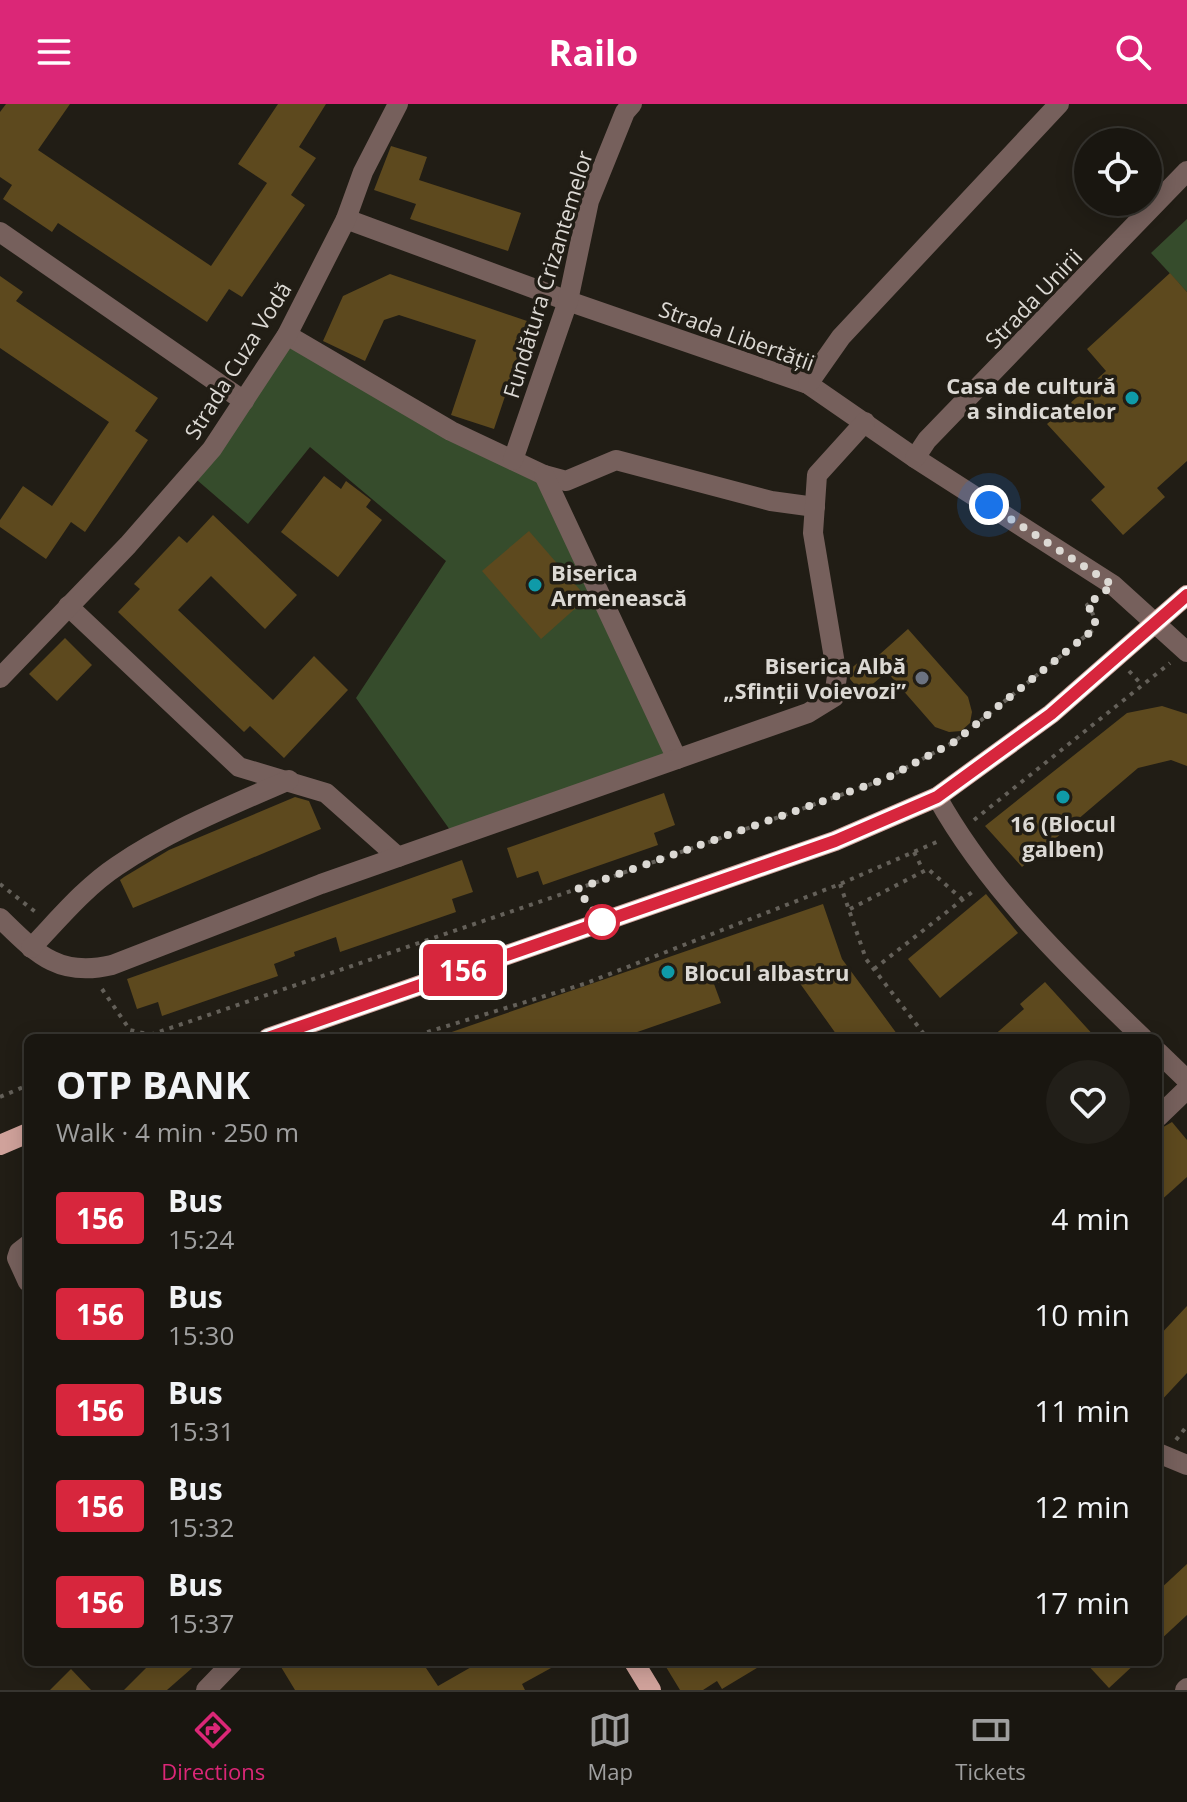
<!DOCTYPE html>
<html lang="en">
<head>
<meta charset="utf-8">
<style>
  :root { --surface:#191610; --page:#221f19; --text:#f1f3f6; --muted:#9f9f9f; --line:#373530; --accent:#db2777 }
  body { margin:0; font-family:"Open Sans",sans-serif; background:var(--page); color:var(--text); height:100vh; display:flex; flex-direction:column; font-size:30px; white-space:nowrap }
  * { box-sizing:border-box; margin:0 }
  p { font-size:26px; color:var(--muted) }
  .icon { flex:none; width:44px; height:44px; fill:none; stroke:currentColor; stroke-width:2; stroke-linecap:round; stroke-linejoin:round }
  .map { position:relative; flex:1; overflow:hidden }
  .details { position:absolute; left:24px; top:930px; width:1138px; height:632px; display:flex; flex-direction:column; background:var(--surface); border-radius:12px; box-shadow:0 4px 20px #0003,0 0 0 2px var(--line) }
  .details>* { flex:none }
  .badge { padding:0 16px; border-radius:6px; font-size:28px; line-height:52px }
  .fabs { position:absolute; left:1074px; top:24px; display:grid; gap:16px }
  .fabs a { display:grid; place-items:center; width:88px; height:88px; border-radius:50%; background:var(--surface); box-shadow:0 4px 20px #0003,0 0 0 2px var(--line); font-size:40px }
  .you { position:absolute; width:40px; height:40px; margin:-20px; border:6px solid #fff; border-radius:50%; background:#1a73e8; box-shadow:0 0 0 12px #1a73e833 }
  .map>.badge { position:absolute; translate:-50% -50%; box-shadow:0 0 0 4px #fff }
  .round { display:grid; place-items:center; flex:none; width:84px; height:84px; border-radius:42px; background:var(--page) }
  .summary { display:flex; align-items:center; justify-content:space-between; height:136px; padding:0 32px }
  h1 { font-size:38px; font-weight:700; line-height:60px }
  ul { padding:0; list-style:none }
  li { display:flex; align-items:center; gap:24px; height:96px; padding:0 32px }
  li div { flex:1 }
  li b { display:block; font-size:30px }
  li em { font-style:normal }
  li .badge { min-width:88px; font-weight:700; text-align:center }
  header { display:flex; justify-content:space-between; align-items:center; height:104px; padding:0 32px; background:var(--accent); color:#fff; font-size:36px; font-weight:700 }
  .tab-bar { display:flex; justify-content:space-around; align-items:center; height:112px; border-top:2px solid var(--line); background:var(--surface); font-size:22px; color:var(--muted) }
  .tab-bar a { display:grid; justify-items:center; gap:4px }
  .tab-bar .current { color:var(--accent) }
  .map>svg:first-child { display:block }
  .green { fill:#364c2c }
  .building { fill:#5d491e }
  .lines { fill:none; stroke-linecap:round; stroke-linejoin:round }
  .path { stroke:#646059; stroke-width:4; stroke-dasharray:4 6; stroke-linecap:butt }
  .minor { stroke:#76605c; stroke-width:20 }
  .major { stroke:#d0a29b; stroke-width:20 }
  .line-casing { stroke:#fff; stroke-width:18 }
  .line { stroke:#d7263d; stroke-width:12 }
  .walk { stroke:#dcd9d4; stroke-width:8; stroke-dasharray:0 14.4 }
  .culture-dot { fill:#0f9aa8; stroke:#211d15; stroke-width:3 }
  .worship-dot { fill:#6b7280; stroke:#211d15; stroke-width:3 }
  .stop-dot { fill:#fff; stroke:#d7263d; stroke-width:4 }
  .labels { text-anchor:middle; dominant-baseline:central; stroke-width:7; stroke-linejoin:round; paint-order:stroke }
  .street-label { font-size:22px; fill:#dcd9d4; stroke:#211d15 }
  .poi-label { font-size:22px; font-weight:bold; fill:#dcd9d4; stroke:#211d15; text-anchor:end }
</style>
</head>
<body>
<header><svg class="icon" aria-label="menu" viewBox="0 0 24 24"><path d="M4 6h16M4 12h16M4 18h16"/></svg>Railo<svg class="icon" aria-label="search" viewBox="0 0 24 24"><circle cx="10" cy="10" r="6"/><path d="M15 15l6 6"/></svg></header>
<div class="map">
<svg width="1187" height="1586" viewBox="0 0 1187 1586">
  <rect width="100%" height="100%" fill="#211d15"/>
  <g class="green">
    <polygon points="1187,115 1187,188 1151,149"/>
    <polygon points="287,231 544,371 677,655 455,733 356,594 446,457 310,343 248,420 190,370"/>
  </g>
  <g class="building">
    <polygon points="6,0 70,0 38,46 211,162 267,79 238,60 278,0 326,0 299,43 316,54 291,91 305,101 242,193 229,185 207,218 58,119 52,128 3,95 12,81 0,73 0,8"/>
    <polygon points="391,42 427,53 419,76 521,109 508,147 410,115 416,100 374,86"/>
    <polygon points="1170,169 1187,188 1187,357 1157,384 1165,393 1123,431 1091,396 1105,383 1047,320 1106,267 1087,245"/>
    <polygon points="390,170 530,218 494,325 451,311 476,236 399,211 384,216 365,257 323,237 343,192"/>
    <polygon points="0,172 23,188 16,197 158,294 135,327 148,336 85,428 71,418 46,455 0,423 0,416 23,382 52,402 109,318 0,244"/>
    <polygon points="324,372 341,385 346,377 371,396 366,403 382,416 338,473 281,428"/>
    <polygon points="213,411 297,491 265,525 211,472 178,506 273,596 314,552 348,586 284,654 250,622 244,628 118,508 140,485 134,480 179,432 187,439"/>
    <polygon points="529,427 587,494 541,535 482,467"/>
    <polygon points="908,525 968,593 972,608 970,619 961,627 949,628 935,623 887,568 862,589 850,575 849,566 865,553 870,559"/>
    <polygon points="65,534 92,561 57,597 29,570"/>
    <polygon points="1162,602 1187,610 1187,662 1171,656 1138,664 1022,763 985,722 1127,609"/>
    <polygon points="664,689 675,721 654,729 658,741 543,781 538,767 517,774 507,744"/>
    <polygon points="295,693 309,697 321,725 133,804 120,776 124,773 169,746"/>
    <polygon points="462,756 473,788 452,795 456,808 340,848 336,833 294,848 295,852 274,860 278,872 162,912 158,898 137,905 127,875"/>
    <polygon points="986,790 1018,829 940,894 908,855"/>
    <polygon points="823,800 842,855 900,934 839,934 784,857 714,880 721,899 620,934 443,934 443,931"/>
    <polygon points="1045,878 1096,934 991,934 1024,905 1020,900"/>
    <polygon points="1172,1018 1187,1036 1187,1073 1158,1099 1158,1026"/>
    <polygon points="1187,1202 1187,1269 1158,1300 1158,1233"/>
    <polygon points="1187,1460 1187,1511 1158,1538 1158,1487"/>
    <polygon points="152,1558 199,1558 167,1586 124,1586"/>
    <polygon points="278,1558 422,1558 438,1582 480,1558 562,1558 522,1580 525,1586 295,1586"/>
    <polygon points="663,1558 767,1558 722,1585 717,1577 703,1586 680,1586"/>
    <polygon points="1085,1558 1137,1558 1109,1584"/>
    <polygon points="71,1565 91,1586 50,1586"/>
  </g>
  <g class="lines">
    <g class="path">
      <polyline points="1129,567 1142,581"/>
      <polyline points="974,716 1170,559"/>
      <polyline points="914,748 923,766"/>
      <polyline points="0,780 38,810"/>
      <polyline points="840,780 866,855 927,934"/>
      <polyline points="850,805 928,765 962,795"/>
      <polyline points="874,865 976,785"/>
      <polyline points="102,885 130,926 147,930"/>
      <path d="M141 934 606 775 885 675 954 638 1093 526C1098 517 1093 509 1087 501L1095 495"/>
      <polyline points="408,934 584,880 840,780 939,737"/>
      <polyline points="0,993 28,981"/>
      <polyline points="1176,1336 1187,1322"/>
    </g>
    <g class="minor">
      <polyline points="346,115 568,197 808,280 915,354 1113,481 1187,548"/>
      <polyline points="0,128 244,297"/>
      <polyline points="287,231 451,327 544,371 566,377 616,356 771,397 815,403"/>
      <polyline points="808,280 841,233 1059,0"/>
      <polyline points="915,354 927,336 1187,67"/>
      <polyline points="513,356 568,197 589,97 625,8 632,0"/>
      <polyline points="544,371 677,655"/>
      <polyline points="68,502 239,663 326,689 398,753"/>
      <polyline points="0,574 128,441 212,345 287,231 346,115 363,68 398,0"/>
      <path d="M937 693C988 785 1068 862 1143 934"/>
      <path d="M0 814C36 849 58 874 112 861L321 780 808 609 834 593 837 572 813 429 817 371 865 318"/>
      <path d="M31 844C58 816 84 784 117 762 170 726 230 702 289 676"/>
      <polyline points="1158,948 1187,976"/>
      <polyline points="1158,1013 1187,985"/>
      <polyline points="28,1141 19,1148 17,1154 28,1178"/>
      <polyline points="1158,1349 1187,1361"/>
      <polyline points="206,1586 233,1558"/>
      <polyline points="1185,1586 1187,1584"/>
    </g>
    <g class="major">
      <polyline points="268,934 835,737 937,693 1051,610 1187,491"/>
      <polyline points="0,1041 28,1029"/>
      <polyline points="634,1558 651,1586"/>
    </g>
  </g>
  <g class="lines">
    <g class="line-casing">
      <polyline id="line" points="268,934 835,737 937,693 1051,610 1187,491"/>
    </g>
    <use href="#line" class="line"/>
    <path class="walk" d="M602 818 577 785 885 675 954 638 1093 526C1098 517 1093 509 1087 501L1113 481 989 401"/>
  </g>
  <g class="culture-dot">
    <circle cx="1132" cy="294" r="8"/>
    <circle cx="535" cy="481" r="8"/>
    <circle cx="1063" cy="693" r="8"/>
    <circle cx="668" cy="868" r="8"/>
  </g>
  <circle class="worship-dot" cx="922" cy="574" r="8"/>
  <circle class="stop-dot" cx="602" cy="818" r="16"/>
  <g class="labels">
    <g class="street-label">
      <text transform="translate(547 170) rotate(-73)">Fundătura Crizantemelor</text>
      <text transform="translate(1033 194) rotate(-46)">Strada Unirii</text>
      <text transform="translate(737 231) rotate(20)">Strada Libertății</text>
      <text transform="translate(237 256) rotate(-58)">Strada Cuza Vodă</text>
    </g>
    <g class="poi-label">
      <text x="1116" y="281">Casa de cultură<tspan x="1116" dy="25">a sindicatelor</tspan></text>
      <text x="551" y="468" text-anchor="start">Biserica<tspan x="551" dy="25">Armenească</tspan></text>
      <text x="906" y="561">Biserica Albă<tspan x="906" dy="25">„Sfinții Voievozi”</tspan></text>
      <text x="1063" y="719" text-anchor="middle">16 (Blocul<tspan x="1063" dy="25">galben)</tspan></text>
      <text x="684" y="868" text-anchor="start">Blocul albastru</text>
    </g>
  </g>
</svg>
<div class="fabs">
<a><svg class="icon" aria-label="locate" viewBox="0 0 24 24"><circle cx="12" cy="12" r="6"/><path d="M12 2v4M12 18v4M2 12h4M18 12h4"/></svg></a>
</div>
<div class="you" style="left:989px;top:401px"></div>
<b class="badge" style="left:463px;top:866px;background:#d7263d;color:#fff">156</b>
<section class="details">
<div class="summary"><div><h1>OTP BANK</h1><p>Walk · 4 min · 250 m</p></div><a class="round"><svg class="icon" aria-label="heart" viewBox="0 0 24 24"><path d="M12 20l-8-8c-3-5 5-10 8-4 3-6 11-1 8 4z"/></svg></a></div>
<ul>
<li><span class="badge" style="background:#d7263d;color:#fff">156</span><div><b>Bus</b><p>15:24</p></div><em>4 min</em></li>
<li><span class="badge" style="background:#d7263d;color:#fff">156</span><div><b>Bus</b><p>15:30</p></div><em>10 min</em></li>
<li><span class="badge" style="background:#d7263d;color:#fff">156</span><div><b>Bus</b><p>15:31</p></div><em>11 min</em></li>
<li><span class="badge" style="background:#d7263d;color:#fff">156</span><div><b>Bus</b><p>15:32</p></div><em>12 min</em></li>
<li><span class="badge" style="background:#d7263d;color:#fff">156</span><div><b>Bus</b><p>15:37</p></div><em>17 min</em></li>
</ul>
</section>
</div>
<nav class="tab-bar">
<a class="current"><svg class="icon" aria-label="directions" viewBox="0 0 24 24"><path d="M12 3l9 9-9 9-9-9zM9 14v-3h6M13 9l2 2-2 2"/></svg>Directions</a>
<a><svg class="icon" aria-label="map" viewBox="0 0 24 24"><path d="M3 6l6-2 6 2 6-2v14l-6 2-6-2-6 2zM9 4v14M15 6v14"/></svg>Map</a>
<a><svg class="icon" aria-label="tickets" viewBox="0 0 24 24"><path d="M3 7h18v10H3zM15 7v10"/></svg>Tickets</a>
</nav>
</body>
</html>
